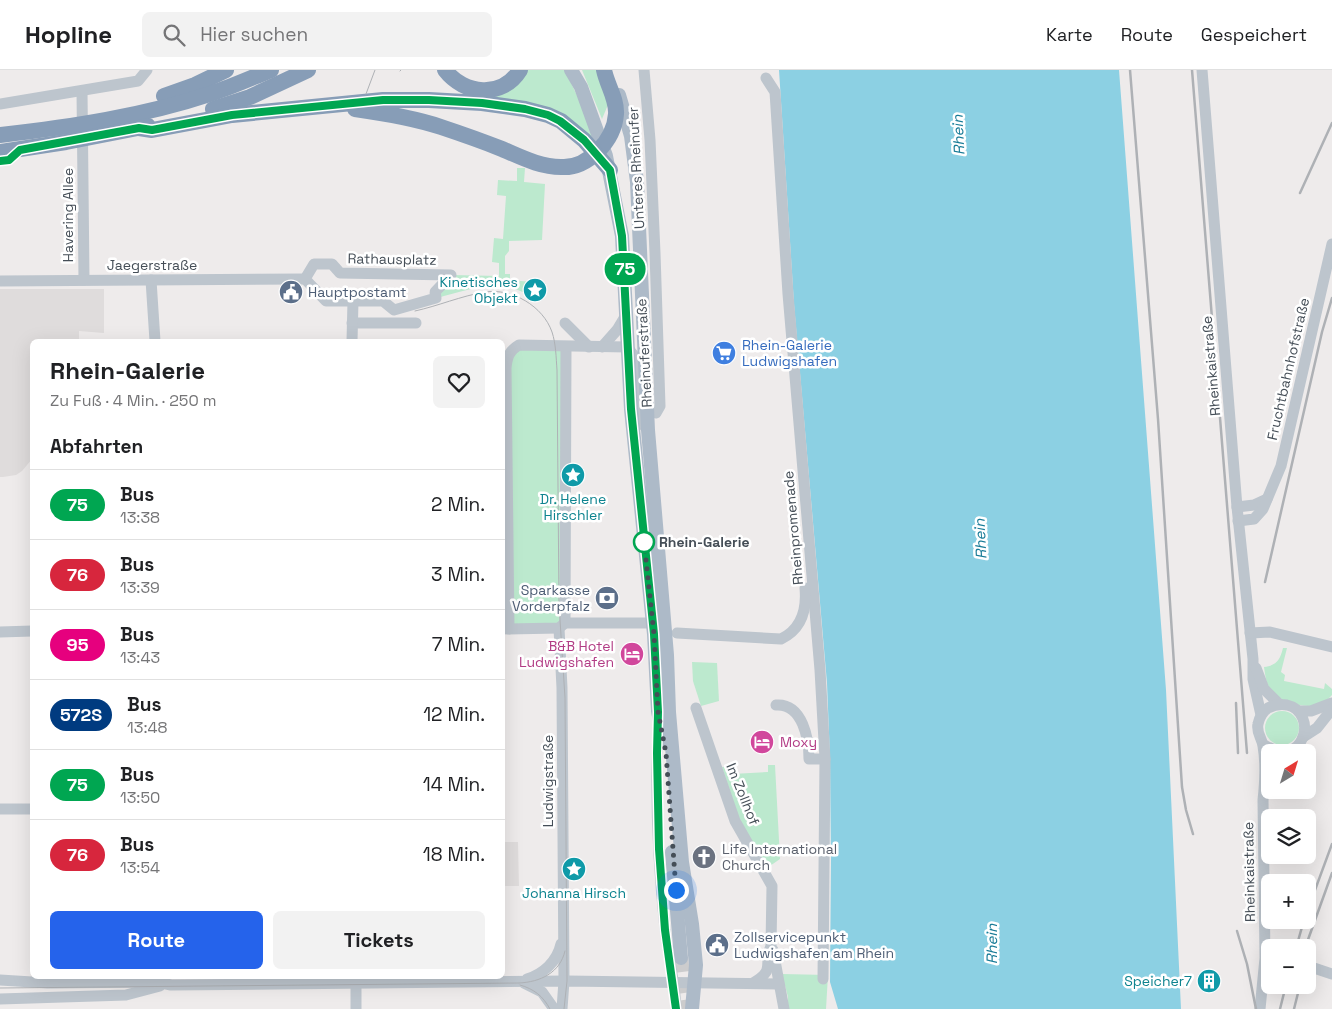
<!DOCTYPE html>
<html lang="de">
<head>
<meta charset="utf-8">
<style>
  :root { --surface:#fff; --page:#f2f2f2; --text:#202124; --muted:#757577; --line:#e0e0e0; --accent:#2563eb }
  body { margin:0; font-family:"Space Grotesk",sans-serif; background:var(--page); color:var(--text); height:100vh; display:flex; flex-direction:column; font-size:19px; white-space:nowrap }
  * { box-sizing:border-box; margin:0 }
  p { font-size:16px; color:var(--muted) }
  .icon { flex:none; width:28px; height:28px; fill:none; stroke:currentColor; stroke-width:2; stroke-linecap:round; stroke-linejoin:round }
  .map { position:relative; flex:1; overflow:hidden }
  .drawer { position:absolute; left:30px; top:269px; width:475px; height:640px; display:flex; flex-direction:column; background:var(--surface); border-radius:8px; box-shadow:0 5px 20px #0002 }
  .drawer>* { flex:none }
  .badge { padding:0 10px; border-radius:16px; font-size:18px; line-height:32px }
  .needle { width:32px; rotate:38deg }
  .tools { position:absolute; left:1261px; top:674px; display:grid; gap:10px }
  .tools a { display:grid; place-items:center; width:55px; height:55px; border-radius:8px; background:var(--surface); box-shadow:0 5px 20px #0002; font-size:25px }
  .you { position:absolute; width:25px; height:25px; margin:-12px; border:4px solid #fff; border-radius:50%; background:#1a73e8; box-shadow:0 0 0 8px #1a73e833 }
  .map>.badge { position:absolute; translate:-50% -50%; box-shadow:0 0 0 2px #fff }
  h2 { padding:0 20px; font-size:19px; line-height:45px }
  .round { display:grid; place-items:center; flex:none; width:52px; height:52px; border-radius:8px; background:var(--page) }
  .overview { display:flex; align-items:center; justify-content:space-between; height:85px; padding:0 20px }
  h1 { font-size:24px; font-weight:700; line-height:38px }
  .cta { display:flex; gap:10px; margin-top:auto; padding:10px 20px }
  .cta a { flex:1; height:58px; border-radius:8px; background:var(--accent); color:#fff; font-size:20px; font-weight:700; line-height:58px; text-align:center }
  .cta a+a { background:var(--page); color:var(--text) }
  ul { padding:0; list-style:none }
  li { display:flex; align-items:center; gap:15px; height:70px; padding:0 20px; border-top:1px solid var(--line) }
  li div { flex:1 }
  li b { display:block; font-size:19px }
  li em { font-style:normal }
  li .badge { min-width:55px; font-weight:700; text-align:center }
  header { display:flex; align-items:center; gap:30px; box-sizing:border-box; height:70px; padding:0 25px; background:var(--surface); border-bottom:1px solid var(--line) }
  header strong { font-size:24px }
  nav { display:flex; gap:28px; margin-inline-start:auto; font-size:18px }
  .search { width:350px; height:45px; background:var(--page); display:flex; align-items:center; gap:12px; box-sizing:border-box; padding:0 18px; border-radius:8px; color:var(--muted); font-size:19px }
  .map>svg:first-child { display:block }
  .education { fill:#dfdcdc }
  .green { fill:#bce9ce }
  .water { fill:#8cd0e3 }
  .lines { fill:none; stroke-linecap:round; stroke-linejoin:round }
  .major-tunnel { stroke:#cccccd; stroke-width:14; stroke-dasharray:14 7; stroke-linecap:butt }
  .minor { stroke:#bdc5cd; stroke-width:11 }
  .major { stroke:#adbac8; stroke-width:14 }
  .highway { stroke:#879db7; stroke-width:16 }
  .tram { stroke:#aeb1b5; stroke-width:1 }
  .rail { stroke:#aeb1b5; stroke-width:2.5 }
  .line-casing { stroke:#fff; stroke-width:11 }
  .line { stroke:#00a651; stroke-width:8 }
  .walk { stroke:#454e57; stroke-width:5; stroke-dasharray:0 9 }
  .stop-dot { fill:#fff; stroke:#00a651; stroke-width:2.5 }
  .labels { text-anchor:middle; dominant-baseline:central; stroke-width:5; stroke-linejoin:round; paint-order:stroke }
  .street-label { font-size:14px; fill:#454e57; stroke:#fff }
  .culture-label { font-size:14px; fill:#0d838f; stroke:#fff; text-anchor:end }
  .service-label { font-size:14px; fill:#4e5e75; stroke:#fff; text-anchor:start }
  .shop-label { font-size:14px; fill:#366cbe; stroke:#fff; text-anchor:start }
  .stop-label { font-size:14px; font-weight:bold; fill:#454e57; stroke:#fff; text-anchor:start }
  .hotel-label { font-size:14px; fill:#b23c85; stroke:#fff; text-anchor:end }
  .worship-label { font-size:14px; fill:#5b616d; stroke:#fff; text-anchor:start }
  .water-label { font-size:15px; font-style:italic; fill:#187b97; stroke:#fff }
</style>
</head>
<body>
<header>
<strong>Hopline</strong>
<div class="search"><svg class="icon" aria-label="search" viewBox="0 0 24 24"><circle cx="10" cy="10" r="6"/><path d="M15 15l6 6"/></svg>Hier suchen</div>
<nav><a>Karte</a><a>Route</a><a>Gespeichert</a></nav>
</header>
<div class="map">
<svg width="1332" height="939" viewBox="0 0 1332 939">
  <rect width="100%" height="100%" fill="#eeebeb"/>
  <g class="education">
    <polygon points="0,219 104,219 104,263 79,261 79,271 32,271 32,389 22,401 16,405 3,407 0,407"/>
    <polygon points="503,772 518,772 519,816 503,816"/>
  </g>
  <g class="green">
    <polygon points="527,0 565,0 587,47 595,73 494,28"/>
    <polygon points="582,0 599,0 610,30 602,49"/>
    <path d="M517 98H525L524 112 545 114 542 170 509 171V181L505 186V204H510V210L543 213 542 223 537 230C501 206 475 218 437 228L452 205 499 206V193L492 192 494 168 503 169 506 126 497 125 498 110 517 111Z"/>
    <polygon points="566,277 565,553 509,559 506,298 512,280"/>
    <path d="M1283 578H1287L1281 602 1285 605 1284 611 1324 619 1325 613 1332 619V625C1328 629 1325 633 1320 635 1307 639 1277 632 1270 619 1266 613 1265 604 1264 597 1277 595 1280 590 1283 578Z"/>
    <polygon points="692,592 717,593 719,631 701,636 693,611"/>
    <circle cx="1282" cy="658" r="17"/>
    <polygon points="768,695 775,695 780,789 767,798 740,751 722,697 731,696 732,704 768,702"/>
    <polygon points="782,904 828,905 826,939 788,939 788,927"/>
  </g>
  <polygon class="water" points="779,0 1119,0 1166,620 1181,939 838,939 830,912 831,788 830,688 827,613 794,234"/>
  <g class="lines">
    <polyline class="major-tunnel" points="681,888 688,939"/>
    <g class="minor">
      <polyline points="644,0 650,70 655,183 660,336 656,343"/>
      <polyline points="1202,0 1237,437 1253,589 1253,609 1261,645"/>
      <polyline points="766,8 775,22 788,224 820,600 825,689 823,909"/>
      <polyline points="82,21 84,210"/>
      <polyline points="0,34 138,11 147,0"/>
      <polygon points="314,194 332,194 340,203 451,205 435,222 436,228 394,240 383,231 326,231 305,209"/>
      <polyline points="151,210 155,271"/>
      <polyline points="0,211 305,209"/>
      <polyline points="352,253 416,253"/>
      <polyline points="565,253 589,277"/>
      <polyline points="352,271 353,231"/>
      <polyline points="602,277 617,260 626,245"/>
      <polyline points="1237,437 1254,435 1267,429"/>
      <polyline points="1238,451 1254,449 1263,439 1281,396 1332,174"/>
      <polyline points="565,553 566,277"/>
      <polyline points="559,558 562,618 564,911 562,939"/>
      <polyline points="502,559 559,558 565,553 662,553"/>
      <path d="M509 559 506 298C507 287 509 281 519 275L627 277 635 287 640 351 648 360"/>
      <polyline points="0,562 32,561"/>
      <path d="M677 563 781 569C802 559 807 540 805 518"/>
      <polyline points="1250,563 1270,562 1332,577"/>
      <polyline points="1256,598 1264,619 1279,634"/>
      <path d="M776 635C803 633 809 670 809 689H825"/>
      <path d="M696 638 735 751 772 816 771 876C763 895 776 900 753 913"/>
      <polyline points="1298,641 1311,641 1332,633"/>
      <path d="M658 659C655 726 658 793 665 859 668 886 675 912 676 939"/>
      <polyline points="1303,667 1317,658 1332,639"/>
      <polyline points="0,739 32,739"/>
      <polyline points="773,880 784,939"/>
      <polyline points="1308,896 1332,904"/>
      <path d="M527 909C543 904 557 892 561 874"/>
      <polyline points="0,910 48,913 157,912 171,915 567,911 779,914"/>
      <polyline points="524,913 542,922 554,939"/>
      <polyline points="0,929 126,925 160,916"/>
      <polyline points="356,939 356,906"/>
      <path d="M1260 939 1265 888 1263 730C1265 712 1266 693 1263 676 1262 668 1256 663 1258 654 1259 648 1263 641 1268 638 1274 635 1281 634 1287 635 1319 642 1305 702 1263 674"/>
    </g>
    <g class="major">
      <polyline points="571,0 581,17 606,86 622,166 631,339 654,564 658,641 664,673"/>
      <polyline points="619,25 631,66 637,112 648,360 667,585 669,642 682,792 692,854 696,895 692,939"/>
      <polyline points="672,782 681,888"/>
    </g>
    <g class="highway">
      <path d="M445 0C464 25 502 29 520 0"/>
      <polyline points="164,26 195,15 226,0"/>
      <polyline points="213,39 250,27 308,0"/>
      <path d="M355 39C384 43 414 48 441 57 462 64 482 71 502 79 521 87 540 97 561 97 575 98 588 91 598 81 608 71 615 59 616 44 617 29 607 15 604 0"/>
      <polyline points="139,58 152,60 232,45 383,30 429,30 482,33 525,39 548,45 561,51 584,70 610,100"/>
      <path d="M0 65C70 57 144 46 210 24 231 17 251 8 271 0"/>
      <polyline points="0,82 66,72 148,56"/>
    </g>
    <g class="tram">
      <polyline points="400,1 401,0"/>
      <polyline points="366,24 375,0"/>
      <path d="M415 241C438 236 461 226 485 222 512 218 543 236 552 262 556 274 556 287 557 300L559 534 565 628 567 911 564 939"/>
      <path d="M520 915C534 919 543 926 550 939"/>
      <path d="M0 918 519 913C540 912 560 903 565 881"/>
    </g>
    <g class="rail">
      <polyline points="1130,0 1158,349 1182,717 1186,740 1193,764"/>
      <polyline points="1192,0 1247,683"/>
      <polyline points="1300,123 1332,53"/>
      <polyline points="1265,512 1322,262 1332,228"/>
      <polyline points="1236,633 1238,683"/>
      <polyline points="1308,839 1332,774"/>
      <polyline points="1237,861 1247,894 1256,939"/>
      <polyline points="1296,878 1304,850"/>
      <polyline points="1305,878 1332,803"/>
      <polyline points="1280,939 1286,915"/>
      <polyline points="1294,939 1300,915"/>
    </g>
  </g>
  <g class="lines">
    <g class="line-casing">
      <polyline id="line" points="0,91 9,90 20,80 139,58 152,60 232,45 383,30 429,30 482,33 525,39 548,45 560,51 584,70 610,100 622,166 631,339 654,564 658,642 657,683 659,779 665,860 676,939"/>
    </g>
    <use href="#line" class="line"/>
    <polyline class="walk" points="644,472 654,564 658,642 666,683 676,820"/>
  </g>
  <defs>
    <g id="sight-disc" transform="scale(1.25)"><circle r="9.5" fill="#0f9aa8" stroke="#fff"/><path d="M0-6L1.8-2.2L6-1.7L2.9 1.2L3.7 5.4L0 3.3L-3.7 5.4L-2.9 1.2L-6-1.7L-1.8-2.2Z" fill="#fff"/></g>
    <g id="civic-disc" transform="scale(1.25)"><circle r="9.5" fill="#5c6f8a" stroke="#fff"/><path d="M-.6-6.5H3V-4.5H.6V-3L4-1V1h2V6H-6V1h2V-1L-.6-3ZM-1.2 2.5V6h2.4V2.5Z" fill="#fff"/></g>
    <g id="supermarket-disc" transform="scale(1.25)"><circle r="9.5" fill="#3f7fe0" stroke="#fff"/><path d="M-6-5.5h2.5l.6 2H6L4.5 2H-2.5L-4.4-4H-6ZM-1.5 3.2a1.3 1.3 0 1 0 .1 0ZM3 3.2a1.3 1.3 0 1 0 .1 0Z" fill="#fff"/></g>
    <g id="bank-disc" transform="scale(1.25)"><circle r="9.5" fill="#5c6f8a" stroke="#fff"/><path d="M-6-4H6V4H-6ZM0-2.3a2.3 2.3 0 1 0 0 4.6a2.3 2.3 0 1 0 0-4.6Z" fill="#fff"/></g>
    <g id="hotel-disc" transform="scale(1.25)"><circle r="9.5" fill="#d1479c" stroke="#fff"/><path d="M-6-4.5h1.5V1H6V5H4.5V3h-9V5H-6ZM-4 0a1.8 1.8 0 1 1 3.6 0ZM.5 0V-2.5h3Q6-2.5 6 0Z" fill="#fff"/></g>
    <g id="church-disc" transform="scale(1.25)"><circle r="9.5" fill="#6b7280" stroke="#fff"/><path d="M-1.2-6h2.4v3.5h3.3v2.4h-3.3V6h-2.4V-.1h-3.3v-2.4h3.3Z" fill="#fff"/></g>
    <g id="building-disc" transform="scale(1.25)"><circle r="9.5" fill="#0f9aa8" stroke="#fff"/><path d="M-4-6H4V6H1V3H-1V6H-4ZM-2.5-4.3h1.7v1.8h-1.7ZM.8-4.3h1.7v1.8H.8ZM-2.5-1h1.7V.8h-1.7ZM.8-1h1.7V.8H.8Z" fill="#fff"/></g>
  </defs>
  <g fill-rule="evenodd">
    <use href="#sight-disc" x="535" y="220"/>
    <use href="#civic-disc" x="291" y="222"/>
    <use href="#supermarket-disc" x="724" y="283"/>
    <use href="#sight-disc" x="573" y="405"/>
    <use href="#bank-disc" x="607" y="528"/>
    <use href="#hotel-disc" x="632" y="584"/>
    <use href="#hotel-disc" x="762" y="672"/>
    <use href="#church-disc" x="704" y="787"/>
    <use href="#sight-disc" x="574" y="799"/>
    <use href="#civic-disc" x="717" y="875"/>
    <use href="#building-disc" x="1209" y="911"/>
  </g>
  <circle class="stop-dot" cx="644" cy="472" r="10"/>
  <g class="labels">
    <g class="street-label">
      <text transform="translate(636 98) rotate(-93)">Unteres Rheinufer</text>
      <text transform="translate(68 145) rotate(-90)">Havering Allee</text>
      <text transform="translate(392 189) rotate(1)">Rathausplatz</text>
      <text x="152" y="195">Jaegerstraße</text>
      <text transform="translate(644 283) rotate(-93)">Rheinuferstraße</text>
      <text transform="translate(1211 296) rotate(-95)">Rheinkaistraße</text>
      <text transform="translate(1288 299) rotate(-77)">Fruchtbahnhofstraße</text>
      <text transform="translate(793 458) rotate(-95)">Rheinpromenade</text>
      <text transform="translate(548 711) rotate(-90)">Ludwigstraße</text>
      <text transform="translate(743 724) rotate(68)">Im Zollhof</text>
      <text transform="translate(1249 802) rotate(-91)">Rheinkaistraße</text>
    </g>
    <g class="culture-label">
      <text x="518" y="212">Kinetisches<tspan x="518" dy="16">Objekt</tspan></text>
      <text x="573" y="429" text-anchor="middle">Dr. Helene<tspan x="573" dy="16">Hirschler</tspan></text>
      <text x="574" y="823" text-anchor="middle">Johanna Hirsch</text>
      <text x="1192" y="911">Speicher7</text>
    </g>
    <g class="service-label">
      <text x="308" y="222">Hauptpostamt</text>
      <text x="590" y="520" text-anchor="end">Sparkasse<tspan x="590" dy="16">Vorderpfalz</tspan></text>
      <text x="734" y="867">Zollservicepunkt<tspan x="734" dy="16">Ludwigshafen am Rhein</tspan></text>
    </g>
    <g class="shop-label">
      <text x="742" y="275">Rhein-Galerie<tspan x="742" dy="16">Ludwigshafen</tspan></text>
    </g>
    <g class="stop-label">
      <text x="659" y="472">Rhein-Galerie</text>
    </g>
    <g class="hotel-label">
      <text x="614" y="576">B&amp;B Hotel<tspan x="614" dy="16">Ludwigshafen</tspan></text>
      <text x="780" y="672" text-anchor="start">Moxy</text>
    </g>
    <g class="worship-label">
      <text x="722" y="779">Life International<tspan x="722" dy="16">Church</tspan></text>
    </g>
    <g class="water-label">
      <text transform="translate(958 65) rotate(-93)">Rhein</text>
      <text transform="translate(980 469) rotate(-93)">Rhein</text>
      <text transform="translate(991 874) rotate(-90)">Rhein</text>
    </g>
  </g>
</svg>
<div class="tools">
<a><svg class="needle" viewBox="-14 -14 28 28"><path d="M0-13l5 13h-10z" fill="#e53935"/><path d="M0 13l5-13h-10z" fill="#757577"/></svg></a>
<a><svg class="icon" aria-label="layers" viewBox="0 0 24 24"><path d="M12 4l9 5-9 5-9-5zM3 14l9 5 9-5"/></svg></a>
<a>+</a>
<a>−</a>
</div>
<div class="you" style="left:676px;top:820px"></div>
<b class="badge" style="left:625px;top:199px;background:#00a651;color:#fff">75</b>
<section class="drawer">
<div class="overview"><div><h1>Rhein-Galerie</h1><p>Zu Fuß · 4 Min. · 250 m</p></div><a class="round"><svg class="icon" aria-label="heart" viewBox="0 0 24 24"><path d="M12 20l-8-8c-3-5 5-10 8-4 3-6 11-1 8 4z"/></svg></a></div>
<h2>Abfahrten</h2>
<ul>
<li><span class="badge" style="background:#00a651;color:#fff">75</span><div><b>Bus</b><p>13:38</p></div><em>2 Min.</em></li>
<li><span class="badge" style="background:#d7263d;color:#fff">76</span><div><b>Bus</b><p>13:39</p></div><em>3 Min.</em></li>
<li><span class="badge" style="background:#e6007e;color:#fff">95</span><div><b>Bus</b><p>13:43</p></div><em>7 Min.</em></li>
<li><span class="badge" style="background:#003b80;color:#fff">572S</span><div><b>Bus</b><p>13:48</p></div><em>12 Min.</em></li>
<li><span class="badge" style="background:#00a651;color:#fff">75</span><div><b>Bus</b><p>13:50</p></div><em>14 Min.</em></li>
<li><span class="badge" style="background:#d7263d;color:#fff">76</span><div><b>Bus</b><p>13:54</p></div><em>18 Min.</em></li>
</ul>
<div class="cta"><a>Route</a><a>Tickets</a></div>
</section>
</div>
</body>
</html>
